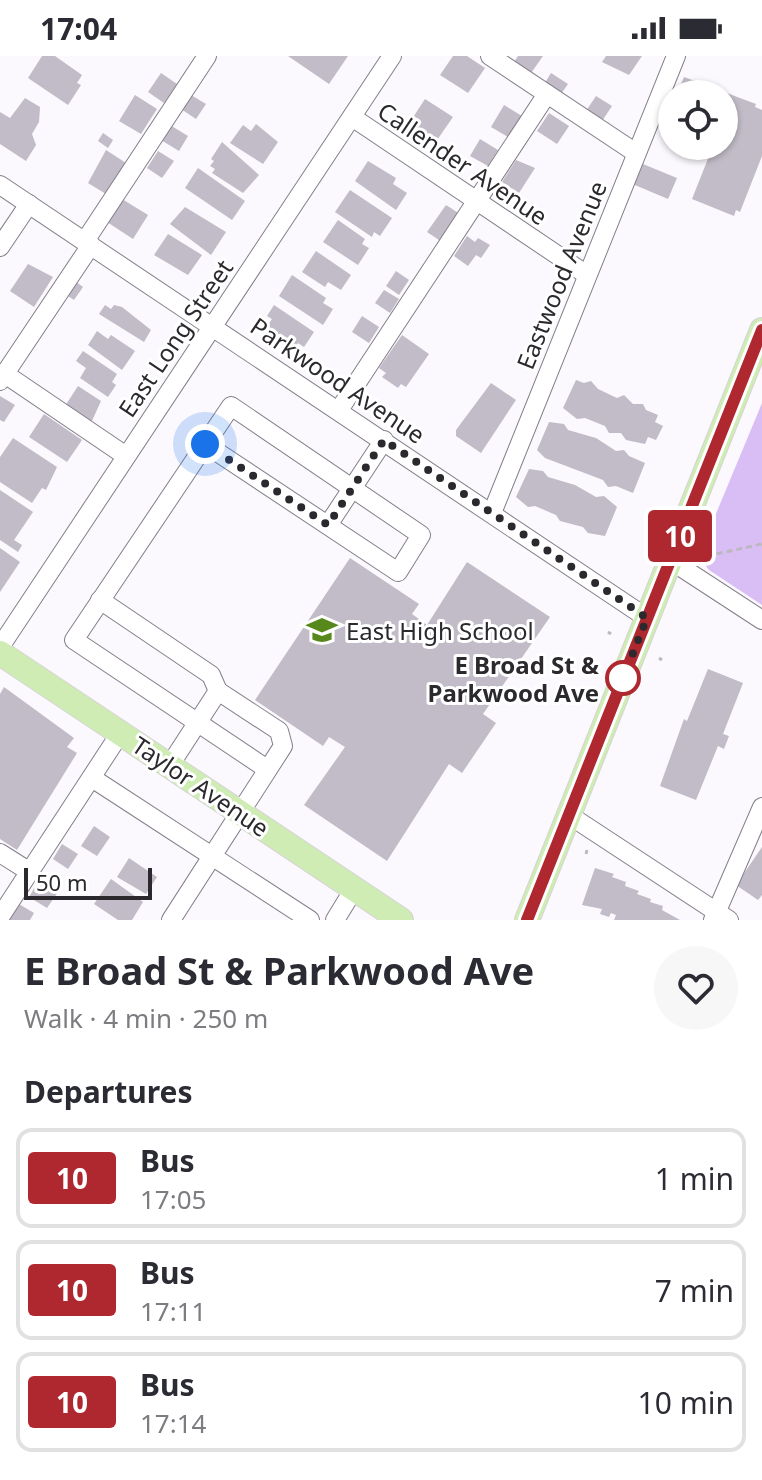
<!DOCTYPE html>
<html lang="en">
<head>
<meta charset="utf-8">
<style>
  :root { --surface:#fff; --page:#f7f7f7; --text:#2b2b33; --muted:#7c7c81; --line:#e1e1e2 }
  body { margin:0; font-family:"Noto Sans",sans-serif; background:var(--page); color:var(--text); height:100vh; display:flex; flex-direction:column; font-size:30px; white-space:nowrap }
  * { box-sizing:border-box; margin:0 }
  p { font-size:26px; color:var(--muted) }
  .icon { flex:none; width:44px; height:44px; fill:none; stroke:currentColor; stroke-width:2; stroke-linecap:round; stroke-linejoin:round }
  .map { position:relative; height:864px; overflow:hidden }
  .drawer { display:flex; flex-direction:column; background:var(--surface); flex:1 }
  .drawer>* { flex:none }
  .badge { padding:0 16px; border-radius:6px; font-size:28px; line-height:52px }
  .tools { position:absolute; left:658px; top:24px; display:grid; gap:16px }
  .tools a { display:grid; place-items:center; width:80px; height:80px; border-radius:50%; background:var(--surface); box-shadow:0 2px 6px #0004; font-size:40px }
  .scale { position:absolute; left:24px; bottom:20px; width:128px; box-sizing:border-box; padding-left:8px; border:4px solid #2b292d; border-top:0; font-size:22px; line-height:28px; white-space:nowrap; color:#2b292d; -webkit-text-stroke:6px #fff; paint-order:stroke }
  .you { position:absolute; width:40px; height:40px; margin:-20px; border:6px solid #fff; border-radius:50%; background:#1a73e8; box-shadow:0 0 0 12px #1a73e833 }
  .map>.badge { position:absolute; translate:-50% -50%; box-shadow:0 0 0 4px #fff }
  h2 { padding:0 24px; font-size:30px; line-height:72px }
  .round { display:grid; place-items:center; flex:none; width:84px; height:84px; border-radius:42px; background:var(--page) }
  .headline { display:flex; align-items:center; justify-content:space-between; height:136px; padding:0 24px }
  h1 { font-size:38px; font-weight:700; line-height:60px }
  ul { padding:0; list-style:none }
  li { display:flex; align-items:center; gap:24px; height:100px; margin:0 16px 12px; padding:0 8px; border:4px solid var(--line); border-radius:16px }
  li div { flex:1 }
  li b { display:block; font-size:30px }
  li em { font-style:normal }
  li .badge { min-width:88px; font-weight:700; text-align:center }
  .status { display:flex; justify-content:space-between; align-items:center; height:56px; padding:0 40px; background:var(--surface); direction:ltr }
  .status svg { height:22px; fill:currentColor }
  .map>svg:first-child { display:block }
  .green { fill:#d9bef5 }
  .building { fill:#c1bcc7 }
  .lines { fill:none; stroke-linecap:round; stroke-linejoin:round }
  .minor-casing { stroke:#847f89; stroke-width:20 }
  .major-casing { stroke:#d5d4d5; stroke-width:26 }
  .path { stroke:#bbb8be; stroke-width:3; stroke-dasharray:6 4; stroke-linecap:butt }
  .minor { stroke:#fff; stroke-width:18 }
  .major { stroke:#ceecb3; stroke-width:24 }
  .line-casing { stroke:#fff; stroke-width:18 }
  .line { stroke:#af272f; stroke-width:12 }
  .walk { stroke:#2b292d; stroke-width:8; stroke-dasharray:0 14.4 }
  .stop-dot { fill:#fff; stroke:#af272f; stroke-width:4 }
  .labels { text-anchor:middle; dominant-baseline:central; stroke-width:6; stroke-linejoin:round; paint-order:stroke }
  .street-label { font-size:24px; fill:#2b292d; stroke:#fff }
  .poi-label { font-size:24px; fill:#2b292d; stroke:#fff; text-anchor:start }
  .stop-label { font-size:24px; font-weight:bold; fill:#2b292d; stroke:#fff; text-anchor:end }
</style>
</head>
<body>
<div class="status"><b>17:04</b><svg viewBox="0 0 49 12"><path d="M0 12V9h3v3zM5 12V6h3v6zM10 12V3h3v9zM15 12V0h3v12zM26 1h20v11H26zM47 4h2v5h-2z"/></svg></div>
<div class="map">
<svg width="762" height="864" viewBox="0 0 762 864">
  <rect width="100%" height="100%" fill="#fbf8fe"/>
  <polygon class="green" points="762,347 762,549 709,514 701,504 703,489"/>
  <g class="building">
    <polygon points="42,0 55,0 82,19 77,27 81,29 68,49 28,22"/>
    <polygon points="288,0 348,0 329,28"/>
    <polygon points="453,0 467,0 485,12 468,37 440,19"/>
    <polygon points="518,0 543,0 529,20 512,9"/>
    <polygon points="606,0 642,0 629,19 602,6"/>
    <polygon points="161,17 177,28 164,47 148,36"/>
    <polygon points="551,17 568,28 559,41 543,30"/>
    <polygon points="684,21 756,48 755,51 762,54 762,100 740,156 736,154 734,160 692,143 713,90 724,90 724,38 677,38"/>
    <polygon points="135,39 157,53 141,78 119,65"/>
    <polygon points="191,39 206,48 196,63 181,53"/>
    <polygon points="596,40 612,50 602,65 586,55"/>
    <polygon points="25,42 40,51 39,66 32,78 36,89 26,105 0,88 0,56 10,62"/>
    <polygon points="425,43 453,61 435,87 408,69"/>
    <polygon points="504,49 522,60 508,81 491,71"/>
    <polygon points="549,57 569,70 557,88 537,75"/>
    <polygon points="256,68 278,86 263,108 230,87 243,69 251,75"/>
    <polygon points="170,69 188,80 179,95 161,84"/>
    <polygon points="103,77 113,84 108,92 98,85"/>
    <polygon points="480,83 498,94 488,110 470,100"/>
    <polygon points="222,86 259,119 243,137 212,117 215,113 210,110 214,105 211,103"/>
    <polygon points="106,94 126,107 106,138 88,127"/>
    <polygon points="158,95 174,105 162,122 147,112"/>
    <polygon points="516,104 535,112 519,137 502,126"/>
    <polygon points="368,105 396,122 393,128 407,137 396,154 355,125"/>
    <polygon points="638,106 677,122 668,143 630,127"/>
    <polygon points="198,112 245,145 232,164 185,132"/>
    <polygon points="350,134 392,162 380,180 374,176 372,181 335,156"/>
    <polygon points="122,143 148,159 133,183 107,166"/>
    <polygon points="446,149 460,158 442,186 427,176"/>
    <polygon points="185,151 226,176 211,199 170,168"/>
    <polygon points="338,164 365,183 362,188 369,192 358,209 323,186"/>
    <polygon points="168,178 202,199 188,219 154,199"/>
    <polygon points="467,180 475,186 478,182 490,189 481,202 476,199 468,210 454,200"/>
    <polygon points="316,195 351,219 341,234 328,226 325,231 302,216"/>
    <polygon points="28,208 53,221 34,251 10,235"/>
    <polygon points="396,215 409,224 399,239 386,230"/>
    <polygon points="292,219 326,242 323,247 333,253 323,269 279,240"/>
    <polygon points="72,223 83,231 74,244 63,237"/>
    <polygon points="384,234 399,243 390,257 375,247"/>
    <polygon points="105,249 111,253 114,249 122,251 151,274 144,286 99,258"/>
    <polygon points="274,249 314,276 304,291 298,287 294,293 265,273 272,263 267,260"/>
    <polygon points="362,260 379,271 369,287 352,276"/>
    <polygon points="97,275 108,283 111,279 135,295 122,314 88,289"/>
    <polygon points="402,279 429,298 406,331 401,328 398,332 382,321 386,317 379,312"/>
    <polygon points="83,295 117,318 112,326 116,329 108,341 80,322 86,312 76,305"/>
    <polygon points="576,324 584,327 591,325 598,333 617,342 624,339 633,348 643,348 646,354 658,359 655,366 663,370 656,384 648,381 645,388 626,384 621,377 609,377 605,370 585,362 577,363 563,352"/>
    <polygon points="491,327 516,344 481,397 456,380 456,374"/>
    <polygon points="78,330 101,345 91,367 65,350"/>
    <polygon points="0,340 15,349 4,366 0,364"/>
    <polygon points="44,358 82,384 67,406 29,381"/>
    <polygon points="549,366 564,368 568,374 596,382 616,395 624,394 629,400 645,407 633,437 616,430 608,431 603,424 545,402 537,394"/>
    <polygon points="13,382 57,411 46,434 42,432 32,447 0,426 0,401"/>
    <polygon points="529,413 543,415 548,421 575,429 596,441 604,440 617,451 605,480 588,477 583,471 560,465 556,459 535,450 528,451 516,441"/>
    <polygon points="0,434 33,456 14,484 22,489 18,496 0,484"/>
    <polygon points="0,492 20,506 0,536"/>
    <polygon points="350,502 419,548 412,558 427,569 467,506 550,561 483,658 496,667 462,717 449,708 387,805 304,749 345,691 329,681 323,690 255,644"/>
    <polygon points="708,613 743,627 723,678 729,680 724,693 718,690 696,744 660,730 684,663 687,665"/>
    <polygon points="4,631 74,682 67,691 77,697 17,794 0,783 0,638"/>
    <polygon points="94,770 110,781 97,800 81,790"/>
    <polygon points="62,788 78,798 68,813 53,803"/>
    <polygon points="762,791 762,839 758,844 736,829"/>
    <polygon points="129,802 157,821 146,838 117,821"/>
    <polygon points="595,812 614,818 612,821 626,826 625,830 639,835 637,838 651,843 650,846 663,850 662,854 680,864 614,864 616,859 611,857 609,861 600,858 602,853 582,849"/>
    <polygon points="111,823 143,846 132,864 118,864 94,848"/>
    <polygon points="39,824 58,836 47,852 29,841"/>
    <polygon points="19,848 34,857 30,864 9,864"/>
  </g>
  <g class="lines">
    <g class="minor-casing">
      <g id="minor">
        <polyline points="490,0 636,97"/>
        <polyline points="352,61 587,219"/>
        <polyline points="0,129 647,562"/>
        <polyline points="85,185 207,0"/>
        <polyline points="0,191 29,148"/>
        <polyline points="5,318 126,400"/>
        <polyline points="0,325 91,189"/>
        <polyline points="339,354 547,38"/>
        <polyline points="205,388 398,516 421,479 231,350 74,584 267,713"/>
        <polyline points="492,457 676,0"/>
        <polyline points="328,469 384,384"/>
        <polyline points="670,504 762,564"/>
        <polyline points="100,544 211,619 218,635 279,675 283,690 171,864"/>
        <polyline points="0,591 392,0"/>
        <polyline points="170,709 218,635"/>
        <polyline points="92,722 310,864"/>
        <polyline points="569,759 729,864"/>
        <polyline points="0,797 30,816"/>
        <polyline points="0,861 121,676"/>
        <polyline points="335,864 354,833"/>
        <polyline points="713,864 762,751"/>
      </g>
    </g>
    <g class="major-casing">
      <g id="major">
        <polyline points="0,597 401,864"/>
        <polyline points="527,864 762,274"/>
      </g>
    </g>
    <g class="path">
      <polyline points="650,468 653,469"/>
      <polyline points="703,489 707,491"/>
      <polyline points="707,500 762,488"/>
      <polyline points="608,576 611,578"/>
      <polyline points="659,602 662,604"/>
      <polyline points="586,798 587,794"/>
    </g>
    <use href="#minor" class="minor"/>
    <use href="#major" class="major"/>
  </g>
  <g class="lines">
    <g class="line-casing">
      <polyline id="line" points="527,864 762,274"/>
    </g>
    <use href="#line" class="line"/>
    <polyline class="walk" points="205,388 328,469 384,384 647,562 623,622"/>
  </g>
  <defs>
    <g id="school-bare" transform="scale(2.4)"><path d="M0-5L7-2L0 1L-7-2ZM-4 1L0 2.5L4 1V4Q0 6-4 4Z" fill="#57881c" stroke="#fff" stroke-width="2.5" paint-order="stroke"/></g>
  </defs>
  <g fill-rule="evenodd">
    <use href="#school-bare" x="322" y="574"/>
  </g>
  <circle class="stop-dot" cx="623" cy="622" r="16"/>
  <g class="labels">
    <g class="street-label">
      <text transform="translate(463 107) rotate(34)">Callender Avenue</text>
      <text transform="translate(561 219) rotate(-68)">Eastwood Avenue</text>
      <text transform="translate(175 282) rotate(-56)">East Long Street</text>
      <text transform="translate(338 324) rotate(34)">Parkwood Avenue</text>
      <text transform="translate(201 730) rotate(34)">Taylor Avenue</text>
    </g>
    <g class="poi-label">
      <text x="346" y="574">East High School</text>
    </g>
    <g class="stop-label">
      <text x="599" y="608">E Broad St &amp;<tspan x="599" dy="28">Parkwood Ave</tspan></text>
    </g>
  </g>
</svg>
<div class="tools">
<a><svg class="icon" aria-label="locate" viewBox="0 0 24 24"><circle cx="12" cy="12" r="6"/><path d="M12 2v4M12 18v4M2 12h4M18 12h4"/></svg></a>
</div>
<div class="scale">50 m</div>
<div class="you" style="left:205px;top:388px"></div>
<b class="badge" style="left:680px;top:480px;background:#af272f;color:#fff">10</b>
</div>
<section class="drawer">
<div class="headline"><div><h1>E Broad St &amp; Parkwood Ave</h1><p>Walk · 4 min · 250 m</p></div><a class="round"><svg class="icon" aria-label="heart" viewBox="0 0 24 24"><path d="M12 20l-8-8c-3-5 5-10 8-4 3-6 11-1 8 4z"/></svg></a></div>
<h2>Departures</h2>
<ul>
<li><span class="badge" style="background:#af272f;color:#fff">10</span><div><b>Bus</b><p>17:05</p></div><em>1 min</em></li>
<li><span class="badge" style="background:#af272f;color:#fff">10</span><div><b>Bus</b><p>17:11</p></div><em>7 min</em></li>
<li><span class="badge" style="background:#af272f;color:#fff">10</span><div><b>Bus</b><p>17:14</p></div><em>10 min</em></li>
</ul>
</section>
</body>
</html>
